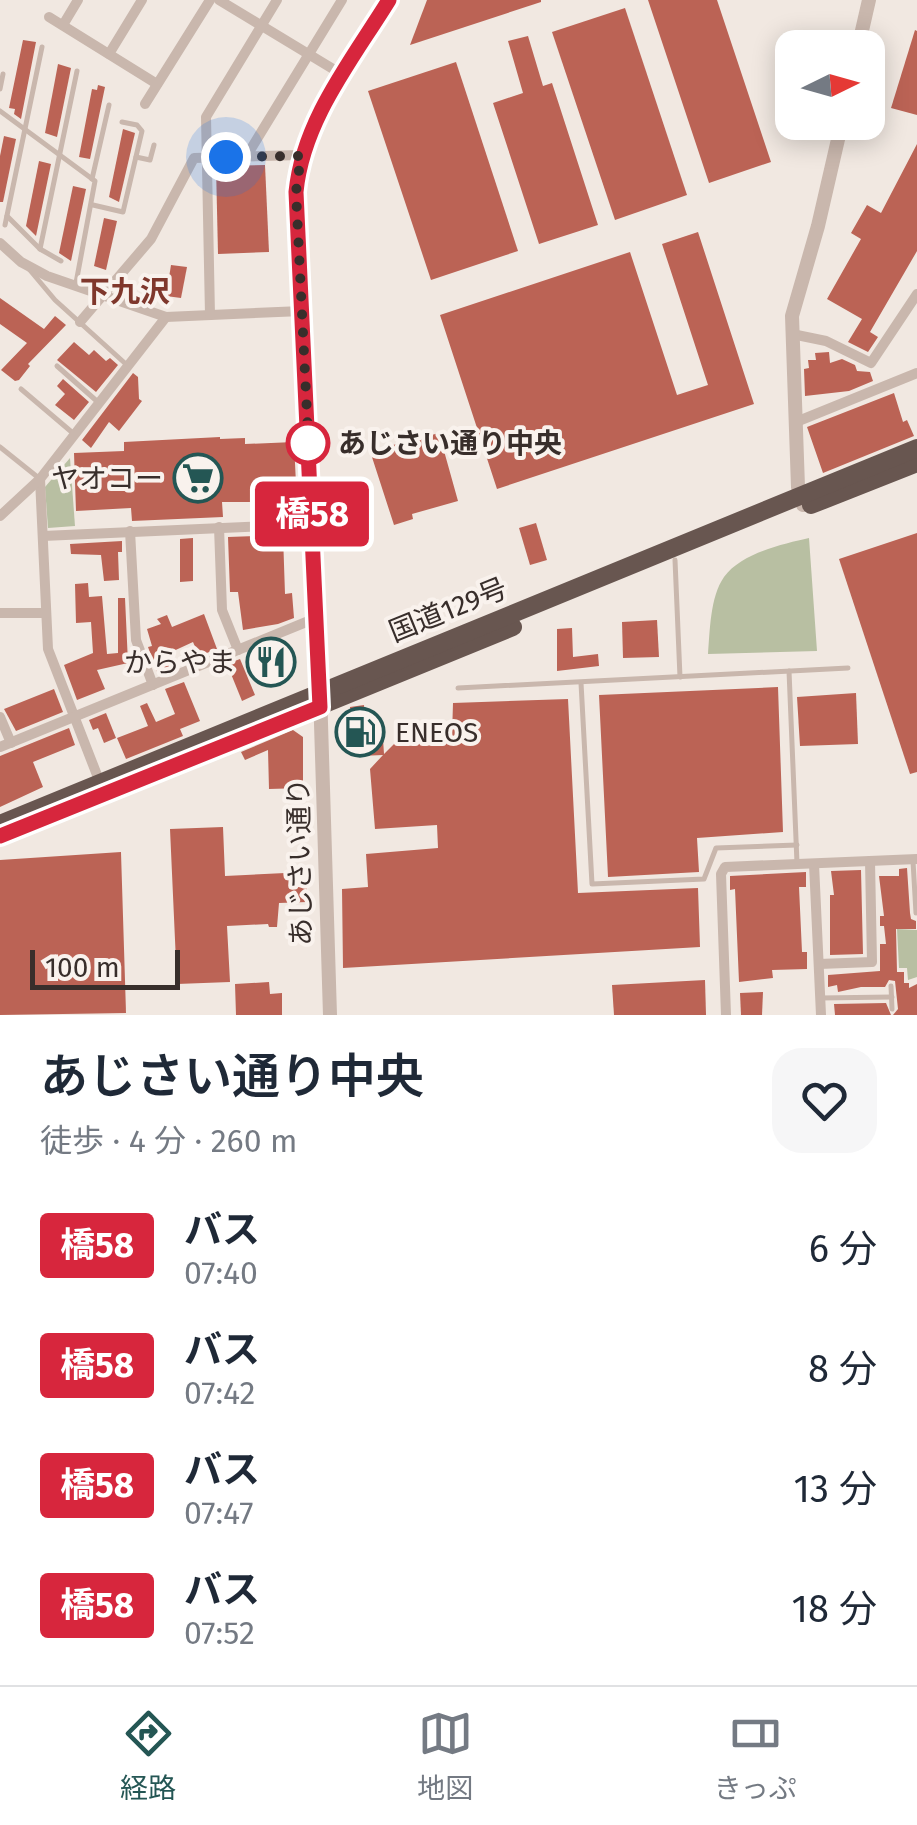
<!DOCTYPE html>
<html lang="ja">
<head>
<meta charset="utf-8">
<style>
  :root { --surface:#fff; --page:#f6f6f7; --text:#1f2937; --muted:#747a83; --line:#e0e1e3; --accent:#245654 }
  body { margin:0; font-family:"Fira Sans","Noto Sans JP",sans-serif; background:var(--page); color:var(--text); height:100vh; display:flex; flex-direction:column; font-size:38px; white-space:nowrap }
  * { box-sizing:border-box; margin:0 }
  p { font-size:32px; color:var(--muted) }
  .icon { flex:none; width:55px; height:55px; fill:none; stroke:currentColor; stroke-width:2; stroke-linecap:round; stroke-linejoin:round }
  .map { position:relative; height:1015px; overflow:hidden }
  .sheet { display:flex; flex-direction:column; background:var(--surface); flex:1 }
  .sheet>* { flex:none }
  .badge { padding:0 20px; border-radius:8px; font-size:35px; line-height:65px }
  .needle { width:65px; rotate:85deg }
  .tools { position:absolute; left:775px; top:30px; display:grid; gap:20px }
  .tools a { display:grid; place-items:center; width:110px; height:110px; border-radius:20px; background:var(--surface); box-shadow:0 5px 25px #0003; font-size:50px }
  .scale { position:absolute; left:30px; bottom:25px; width:150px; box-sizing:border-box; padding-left:10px; border:5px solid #382e2b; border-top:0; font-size:28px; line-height:35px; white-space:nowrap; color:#382e2b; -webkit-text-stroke:8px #f9f2ed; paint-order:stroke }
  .you { position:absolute; width:50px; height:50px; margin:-25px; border:8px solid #fff; border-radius:50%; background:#1a73e8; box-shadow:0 0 0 15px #1a73e833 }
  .map>.badge { position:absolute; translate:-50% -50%; box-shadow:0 0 0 5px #fff }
  .round { display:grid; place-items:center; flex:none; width:105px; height:105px; border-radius:30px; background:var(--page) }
  .head { display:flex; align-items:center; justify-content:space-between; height:170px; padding:0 40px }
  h1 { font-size:48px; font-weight:600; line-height:75px }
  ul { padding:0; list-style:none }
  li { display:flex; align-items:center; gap:30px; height:120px; padding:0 40px }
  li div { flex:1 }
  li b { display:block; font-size:38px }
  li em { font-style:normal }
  li .badge { min-width:110px; font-weight:700; text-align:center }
  .menu { display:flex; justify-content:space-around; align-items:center; height:140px; border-top:2px solid var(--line); background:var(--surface); font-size:28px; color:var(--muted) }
  .menu a { display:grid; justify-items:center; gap:5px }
  .menu .current { color:var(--accent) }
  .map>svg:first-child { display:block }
  .green { fill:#b8bfa2 }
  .building { fill:#bb6355 }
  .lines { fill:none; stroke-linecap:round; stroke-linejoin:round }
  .service { stroke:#c9b7ad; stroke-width:5 }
  .minor { stroke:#c9b7ad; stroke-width:10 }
  .tertiary { stroke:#c9b7ad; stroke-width:14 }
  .trunk { stroke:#685650; stroke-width:18 }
  .line-casing { stroke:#fff; stroke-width:22 }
  .line { stroke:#d7263d; stroke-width:15 }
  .walk { stroke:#382e2b; stroke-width:10; stroke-dasharray:0 18 }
  .stop-dot { fill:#fff; stroke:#d7263d; stroke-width:5 }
  .labels { text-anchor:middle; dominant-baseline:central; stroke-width:8; stroke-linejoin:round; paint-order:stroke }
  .stop-label { font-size:28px; font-weight:bold; fill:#382e2b; stroke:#f9f2ed; text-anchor:start }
  .poi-label { font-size:28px; fill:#382e2b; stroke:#f9f2ed; text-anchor:end }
  .street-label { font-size:28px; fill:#382e2b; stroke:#f9f2ed }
  .neighbourhood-label { font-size:30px; font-weight:bold; fill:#7f372c; stroke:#f9f2ed }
</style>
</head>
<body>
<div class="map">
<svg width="917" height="1015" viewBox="0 0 917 1015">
  <rect width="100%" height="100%" fill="#f1e8e1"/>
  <g class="green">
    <polygon points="70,458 75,526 48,528 45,487"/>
    <path d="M809 538 817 651 708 654C710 631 710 597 724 577 741 553 783 544 809 538Z"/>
    <polygon points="897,929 917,930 917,977 908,980 907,968 899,968"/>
  </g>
  <g class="building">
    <polygon points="427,0 541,0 541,2 410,45"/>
    <polygon points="648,0 717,0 771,162 709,183"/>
    <polygon points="625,8 687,195 615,220 552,32"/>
    <polygon points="915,30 917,31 917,115 891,108"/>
    <polygon points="528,36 543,86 552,83 598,225 539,244 493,103 523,93 508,41"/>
    <polygon points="23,40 36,42 21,119 14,114 15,109 9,108"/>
    <polygon points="456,62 518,251 431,280 368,91"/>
    <polygon points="58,64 71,68 57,137 45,133"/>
    <polygon points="98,85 105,87 90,159 79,157 92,89 97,90"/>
    <polygon points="123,129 135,133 119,202 109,197"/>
    <polygon points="4,136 16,139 3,202 0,202 0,156"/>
    <polygon points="917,144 917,251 870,332 878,337 868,352 848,342 862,319 827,299 861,239 851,233 867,205 881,213"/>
    <polygon points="39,161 51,164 36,236 26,226"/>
    <polygon points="265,165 269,252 218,254 216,166"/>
    <polygon points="73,186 86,189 71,261 59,253"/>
    <polygon points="104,218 117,221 106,270 94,266"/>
    <polygon points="698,232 754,404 497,489 440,315 630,252 677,395 708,385 662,244"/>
    <polygon points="171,265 187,267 181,298 166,296"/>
    <polygon points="0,298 44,329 55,316 66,325 28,364 30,366 19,380 15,381 1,370 27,343 0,324"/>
    <polygon points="74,342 89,355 94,350 106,361 110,358 118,365 96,392 57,360"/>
    <polygon points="829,352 830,363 842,359 855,365 857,371 870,372 873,381 849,391 805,396 804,369 809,368 808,360 816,360 815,353"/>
    <polygon points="133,373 138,377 139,399 142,401 119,431 109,422 91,448 82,440"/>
    <polygon points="63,379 89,402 74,420 55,405 65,394 57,386"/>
    <polygon points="894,393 903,422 907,420 914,436 823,473 807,427"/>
    <polygon points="439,433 458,501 412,514 413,519 394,525 370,451"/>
    <polygon points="220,437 220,439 245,438 245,444 294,442 297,505 252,507 253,502 222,502 223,517 132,521 131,508 76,511 74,453 124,451 124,442"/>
    <polygon points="536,523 547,560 530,565 519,528"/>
    <polygon points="917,533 917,772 910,774 839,559"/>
    <polygon points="283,535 285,594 292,593 294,618 278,624 243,630 238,592 230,592 228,537"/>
    <polygon points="193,538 193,581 180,582 180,539"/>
    <polygon points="122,541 122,552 118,552 119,580 104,581 101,555 71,554 70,544"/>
    <polygon points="88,583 89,597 102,596 107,654 118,653 118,598 125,598 128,663 97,670 105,689 77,700 64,665 93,653 91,622 76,623 75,584"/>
    <polygon points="204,614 217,649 199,656 193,642 167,654 172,666 157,672 148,647 152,646 147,629 161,624 157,619 167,615 172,627"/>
    <polygon points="657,620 659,657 623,658 622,622"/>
    <polygon points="572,628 573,657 598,654 599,666 557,671 557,629"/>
    <polygon points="276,648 279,674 262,675 261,650"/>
    <polygon points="240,659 255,695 242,701 227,664"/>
    <polygon points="184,682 200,721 180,729 183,736 126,759 117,738 148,726 140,706 147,703 156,722 175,714 165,689"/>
    <polygon points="778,687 783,832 697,838 699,872 608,877 599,695"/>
    <polygon points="54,689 63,712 16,731 4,709"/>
    <polygon points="856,693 858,744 800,746 797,697"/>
    <polygon points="568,699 578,893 698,888 700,947 343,968 342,889 368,887 366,854 438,848 437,825 375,829 370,769 383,755 360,756 359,741 347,741 346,726 352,726 350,707 364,705 365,725 382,724 384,754 398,740 452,736 453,703"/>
    <polygon points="106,713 116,738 104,743 98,728 93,730 89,720"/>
    <polygon points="69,728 75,745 33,762 43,787 0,807 0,756"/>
    <polygon points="293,730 303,737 303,788 269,789 268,750 245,760 241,752"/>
    <polygon points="223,827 225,876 306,872 307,902 279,903 277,927 269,927 268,924 227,926 230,982 177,984 170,829"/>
    <polygon points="121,852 126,1013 0,1015 0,860"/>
    <polygon points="907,868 910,913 911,919 916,921 916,929 896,929 897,972 904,972 904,983 909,983 909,988 917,984 917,1015 893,1015 898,1009 895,981 889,980 885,987 861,987 838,992 837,985 828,987 828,975 880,971 880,944 886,944 884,926 880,926 880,916 884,916 879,876 899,876 899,869"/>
    <polygon points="861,870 863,954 830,955 830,895 834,895 831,871"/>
    <polygon points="806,872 806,887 799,887 802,952 807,952 807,969 772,970 773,978 739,982 735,889 730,890 730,876"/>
    <polygon points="705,980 706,1015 614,1015 612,985"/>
    <polygon points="269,982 270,994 282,993 282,1015 236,1015 235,984"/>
    <polygon points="763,992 762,1015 741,1015 740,993"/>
    <polygon points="886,1003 891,1015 835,1015 834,1004"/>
  </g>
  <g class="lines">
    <g class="service">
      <polyline points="0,89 3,74"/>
      <polyline points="0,111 95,181 76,283"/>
      <polyline points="136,157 150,160 154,145"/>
      <polyline points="92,179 109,105"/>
      <polyline points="93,205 123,212 142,131 137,125 122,122"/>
      <polyline points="7,216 40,249 61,261"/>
      <polyline points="5,225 42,47"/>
      <polyline points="40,249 77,71"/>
      <polyline points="29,269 55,300 128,366"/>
      <polyline points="57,366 99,403"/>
      <polyline points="21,389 74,434"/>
      <polyline points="0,447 40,479"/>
      <polyline points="675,560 680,677"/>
      <polyline points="789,671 797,863"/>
      <polyline points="581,683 592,884 704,879 716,848 797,845"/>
      <polyline points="458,688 848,668"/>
      <polyline points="913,861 916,913"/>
      <polyline points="891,986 892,1009"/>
      <polyline points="820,998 892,997"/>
    </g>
    <g class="minor">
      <polyline points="219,0 343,75"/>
      <polyline points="49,17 157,84"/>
      <polyline points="63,25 78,0"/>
      <polyline points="109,54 142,0"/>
      <polyline points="145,104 210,0"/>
      <polyline points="246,157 342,0"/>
      <polyline points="0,243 21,262 47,276 166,317 302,311"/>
      <polyline points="210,315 206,117 277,0"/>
      <polyline points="80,322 151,239 194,158 301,155"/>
      <polyline points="792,334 826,341 871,363 917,294"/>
      <polyline points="796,422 917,373"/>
      <polyline points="40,479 48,649 104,793"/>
      <polyline points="0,516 40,479 166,317"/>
      <polyline points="219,527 222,610 238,650"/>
      <polyline points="130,531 136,640 153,685"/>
      <polyline points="43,536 312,524"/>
      <polyline points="0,613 46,613"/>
      <polyline points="0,717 11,743"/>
      <polyline points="0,747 316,618"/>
      <polyline points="814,864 821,1015"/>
      <polyline points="819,964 872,962 870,861"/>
      <polyline points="726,1015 721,874 725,867 917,859"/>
    </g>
    <g class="tertiary">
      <polyline points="858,48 869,0"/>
      <polyline points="803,505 798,487 792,316 818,226 842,122"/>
      <path d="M330 1015 320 691 296 192C303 120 352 60 389 0"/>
    </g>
    <g class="trunk">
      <polyline points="811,505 917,463"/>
      <polyline points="158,772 513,627"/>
      <polyline points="0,824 917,448"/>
    </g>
  </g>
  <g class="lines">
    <g class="line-casing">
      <path id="line" d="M0 836 320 707 296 192C303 120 352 60 389 0"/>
    </g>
    <use href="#line" class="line"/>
    <polyline class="walk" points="226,157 301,156 296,192 309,454 308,443"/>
  </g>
  <defs>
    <g id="supermarket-ring" transform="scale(2.5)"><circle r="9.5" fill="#f9f2ed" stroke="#245654" stroke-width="1.5"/><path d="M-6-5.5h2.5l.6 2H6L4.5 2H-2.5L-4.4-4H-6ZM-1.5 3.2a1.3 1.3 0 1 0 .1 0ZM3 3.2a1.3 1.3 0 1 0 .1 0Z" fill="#245654"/></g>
    <g id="restaurant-ring" transform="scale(2.5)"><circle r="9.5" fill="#f9f2ed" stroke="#245654" stroke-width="1.5"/><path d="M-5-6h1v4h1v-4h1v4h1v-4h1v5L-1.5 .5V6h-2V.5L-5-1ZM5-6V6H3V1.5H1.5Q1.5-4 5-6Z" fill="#245654"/></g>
    <g id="fuel-ring" transform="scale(2.5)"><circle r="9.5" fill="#f9f2ed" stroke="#245654" stroke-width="1.5"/><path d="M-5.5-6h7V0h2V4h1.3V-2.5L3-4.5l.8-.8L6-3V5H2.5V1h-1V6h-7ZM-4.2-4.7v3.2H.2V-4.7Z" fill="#245654"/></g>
  </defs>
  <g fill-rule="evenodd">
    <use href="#supermarket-ring" x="198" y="478"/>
    <use href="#restaurant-ring" x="271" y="662"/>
    <use href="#fuel-ring" x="360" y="732"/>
  </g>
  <circle class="stop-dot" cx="308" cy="443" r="20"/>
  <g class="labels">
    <g class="stop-label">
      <text x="338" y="443">あじさい通り中央</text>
    </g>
    <g class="poi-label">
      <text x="163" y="478">ヤオコー</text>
      <text x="236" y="662">からやま</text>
      <text x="395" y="732" text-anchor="start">ENEOS</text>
    </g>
    <g class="street-label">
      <text transform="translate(448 610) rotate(-22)">国道129号</text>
      <text transform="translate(300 862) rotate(-91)">あじさい通り</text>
    </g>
    <g class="neighbourhood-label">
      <text x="125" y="292">下九沢</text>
    </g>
  </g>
</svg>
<div class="tools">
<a><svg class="needle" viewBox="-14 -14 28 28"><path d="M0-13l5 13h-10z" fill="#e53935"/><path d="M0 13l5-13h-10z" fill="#747a83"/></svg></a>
</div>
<div class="scale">100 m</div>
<div class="you" style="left:226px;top:157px"></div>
<b class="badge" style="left:312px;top:514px;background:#d7263d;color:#fff">橋58</b>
</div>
<section class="sheet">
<div class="head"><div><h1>あじさい通り中央</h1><p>徒歩 · 4 分 · 260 m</p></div><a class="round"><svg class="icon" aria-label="heart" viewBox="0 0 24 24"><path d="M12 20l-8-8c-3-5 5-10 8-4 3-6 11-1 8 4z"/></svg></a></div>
<ul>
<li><span class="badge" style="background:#d7263d;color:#fff">橋58</span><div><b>バス</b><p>07:40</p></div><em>6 分</em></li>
<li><span class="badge" style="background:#d7263d;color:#fff">橋58</span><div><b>バス</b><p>07:42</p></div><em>8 分</em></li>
<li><span class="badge" style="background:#d7263d;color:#fff">橋58</span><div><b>バス</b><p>07:47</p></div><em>13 分</em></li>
<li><span class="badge" style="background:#d7263d;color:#fff">橋58</span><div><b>バス</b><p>07:52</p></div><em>18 分</em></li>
</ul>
</section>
<nav class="menu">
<a class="current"><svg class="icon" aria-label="directions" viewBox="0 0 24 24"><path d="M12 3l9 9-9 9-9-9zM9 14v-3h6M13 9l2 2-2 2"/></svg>経路</a>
<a><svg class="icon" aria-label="map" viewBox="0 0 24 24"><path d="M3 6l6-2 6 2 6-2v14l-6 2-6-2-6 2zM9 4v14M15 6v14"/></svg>地図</a>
<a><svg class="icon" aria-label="tickets" viewBox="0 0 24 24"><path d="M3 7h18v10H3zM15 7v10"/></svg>きっぷ</a>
</nav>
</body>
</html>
